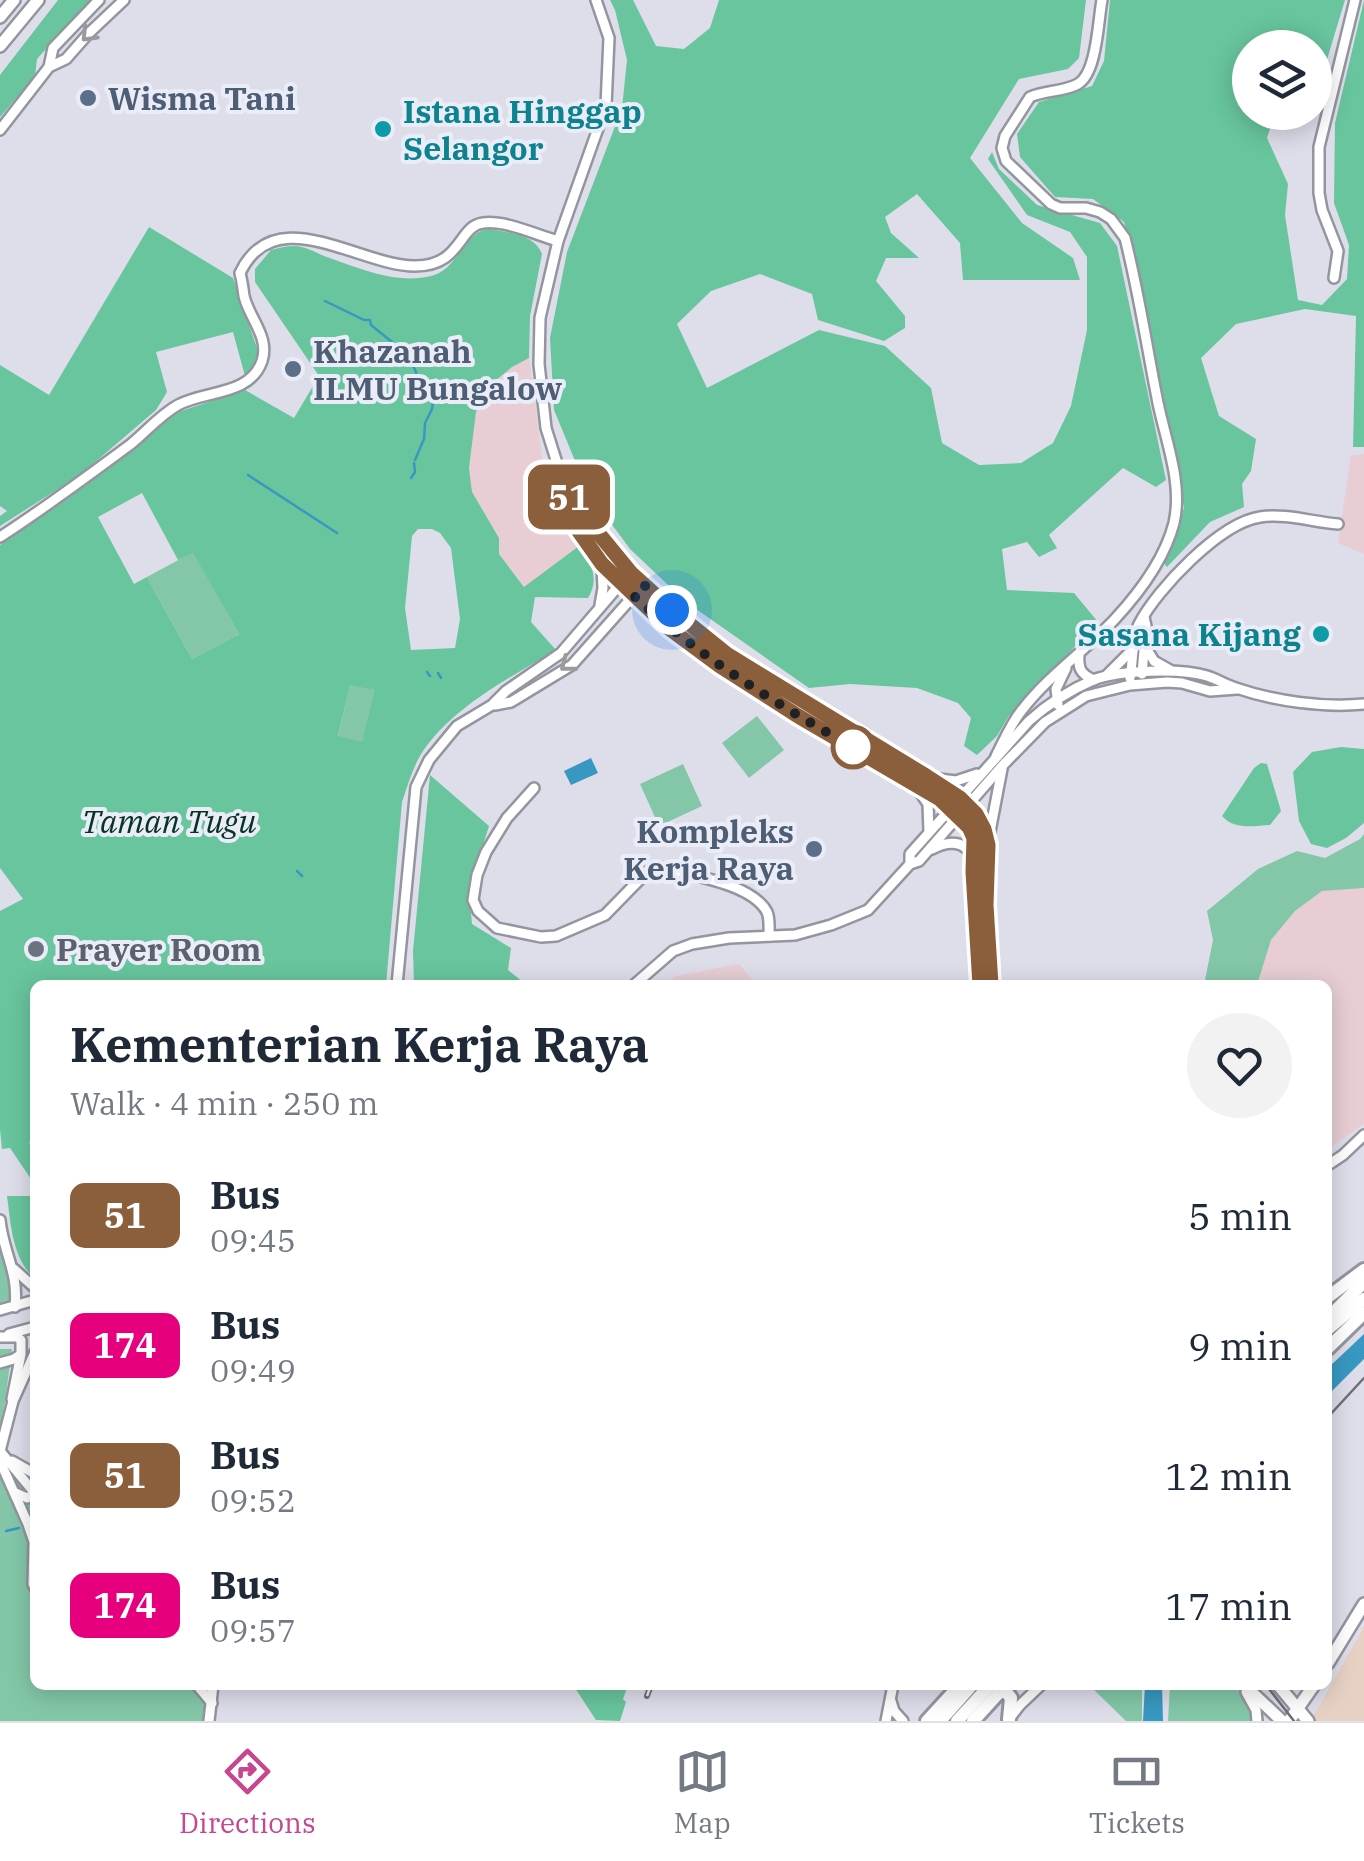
<!DOCTYPE html>
<html lang="en">
<head>
<meta charset="utf-8">
<style>
  :root { --surface:#fff; --page:#f2f2f3; --text:#1f2937; --muted:#747a83; --line:#e0e1e3; --accent:#c64690 }
  body { margin:0; font-family:"IBM Plex Serif",serif; background:var(--page); color:var(--text); height:100vh; display:flex; flex-direction:column; font-size:38px; white-space:nowrap }
  * { box-sizing:border-box; margin:0 }
  p { font-size:32px; color:var(--muted) }
  .icon { flex:none; width:55px; height:55px; fill:none; stroke:currentColor; stroke-width:2; stroke-linecap:round; stroke-linejoin:round }
  .map { position:relative; flex:1; overflow:hidden }
  .panel { position:absolute; left:30px; top:980px; width:1302px; height:710px; display:flex; flex-direction:column; background:var(--surface); border-radius:15px; box-shadow:0 5px 25px #0003 }
  .panel>* { flex:none }
  .badge { padding:0 20px; border-radius:15px; font-size:35px; line-height:65px }
  .controls { position:absolute; left:1232px; top:30px; display:grid; gap:20px }
  .controls a { display:grid; place-items:center; width:100px; height:100px; border-radius:50%; background:var(--surface); box-shadow:0 5px 25px #0003; font-size:50px }
  .you { position:absolute; width:50px; height:50px; margin:-25px; border:8px solid #fff; border-radius:50%; background:#1a73e8; box-shadow:0 0 0 15px #1a73e833 }
  .map>.badge { position:absolute; translate:-50% -50%; box-shadow:0 0 0 5px #fff }
  .round { display:grid; place-items:center; flex:none; width:105px; height:105px; border-radius:52px; background:var(--page) }
  .overview { display:flex; align-items:center; justify-content:space-between; height:170px; padding:0 40px }
  h1 { font-size:48px; font-weight:700; line-height:75px }
  ul { padding:0; list-style:none }
  li { display:flex; align-items:center; gap:30px; height:130px; padding:0 40px }
  li div { flex:1 }
  li b { display:block; font-size:38px }
  li em { font-style:normal }
  li .badge { min-width:110px; font-weight:700; text-align:center }
  .menu { display:flex; justify-content:space-around; align-items:center; height:140px; border-top:2px solid var(--line); background:var(--surface); font-size:28px; color:var(--muted) }
  .menu a { display:grid; justify-items:center; gap:5px }
  .menu .current { color:var(--accent) }
  .map>svg:first-child { display:block }
  .commercial { fill:#e7d1c4 }
  .education { fill:#e8ced4 }
  .green { fill:#83c7a8 }
  .forest { fill:#68c59d; fill-rule:evenodd }
  .water { fill:#3898c1 }
  .lines { fill:none; stroke-linecap:round; stroke-linejoin:round }
  .stream { stroke:#3898c1; stroke-width:2.5 }
  .minor-casing { stroke:#93959f; stroke-width:14 }
  .major-casing { stroke:#93959f; stroke-width:16 }
  .highway-casing { stroke:#93959f; stroke-width:18 }
  .minor { stroke:#fff; stroke-width:9 }
  .major { stroke:#fff; stroke-width:11 }
  .highway { stroke:#fff; stroke-width:12 }
  .tram { stroke:#6e6f76; stroke-width:2.5 }
  .rail-casing { stroke:#6e6f76; stroke-width:6 }
  .rail { stroke:#eaecf7; stroke-width:2.5; stroke-dasharray:8; stroke-linecap:butt }
  .oneway { stroke:#9b9b9d }
  .line-casing { stroke:#fff; stroke-width:22 }
  .line { stroke:#8b5e3c; stroke-width:15 }
  .walk { stroke:#202125; stroke-width:10; stroke-dasharray:0 18 }
  .service-dot { fill:#5c6f8a; stroke:#eaecf7; stroke-width:4 }
  .culture-dot { fill:#0f9aa8; stroke:#eaecf7; stroke-width:4 }
  .stop-dot { fill:#fff; stroke:#8b5e3c; stroke-width:5 }
  .worship-dot { fill:#6b7280; stroke:#eaecf7; stroke-width:4 }
  .labels { text-anchor:middle; dominant-baseline:central; stroke-width:8; stroke-linejoin:round; paint-order:stroke }
  .service-label { font-size:32px; font-weight:bold; fill:#4e5e75; stroke:#eaecf7; text-anchor:start }
  .culture-label { font-size:32px; font-weight:bold; fill:#0d838f; stroke:#eaecf7; text-anchor:start }
  .park-label { font-size:32px; font-style:italic; fill:#073323; stroke:#eaecf7 }
  .worship-label { font-size:32px; font-weight:bold; fill:#5b616d; stroke:#eaecf7; text-anchor:start }
</style>
</head>
<body>
<div class="map">
<svg width="1364" height="1721" viewBox="0 0 1364 1721">
  <rect width="100%" height="100%" fill="#dddeea"/>
  <polygon class="commercial" points="1364,1627 1364,1721 1315,1721 1313,1717"/>
  <g class="education">
    <polygon points="529,358 543,463 557,506 579,546 525,587 499,554 499,537 472,493 469,468 476,412 490,385 512,367"/>
    <polygon points="1364,454 1364,554 1338,543 1351,455"/>
    <polygon points="1364,888 1364,1124 1328,1149 1328,985 1257,985 1271,940 1295,911 1322,891"/>
    <polygon points="739,964 757,985 664,985 676,976"/>
  </g>
  <g class="green">
    <polygon points="193,552 239,634 192,659 147,577"/>
    <polygon points="350,684 374,690 362,743 338,737"/>
    <polygon points="757,716 784,750 749,778 722,743"/>
    <polygon points="683,764 702,806 659,826 640,784"/>
    <polygon points="1364,834 1364,888 1322,891 1295,911 1271,940 1257,985 1204,985 1213,940 1207,911 1258,869 1297,851 1325,858 1360,839"/>
    <polygon points="0,1238 13,1295 7,1302 0,1304"/>
    <polygon points="0,1349 12,1349 5,1402 0,1427"/>
    <polygon points="0,1461 35,1480 35,1685 208,1685 209,1702 205,1721 0,1721"/>
    <polygon points="1089,1685 1142,1685 1142,1721 1126,1721"/>
    <path d="M1170 1685C1205 1685 1250 1674 1254 1721H1168Z"/>
  </g>
  <g class="forest">
    <polygon points="58,0 94,0 72,20 37,59 35,76 0,117 0,75"/>
    <polygon points="610,0 633,0 656,46 684,49 710,28 719,0 1086,0 1079,58 1068,69 1019,79 970,158 1022,223 1073,258 1080,280 963,280 960,243 917,194 885,217 891,233 919,258 886,258 876,281 905,316 905,328 884,341 818,320 812,294 760,274 711,291 677,324 707,388 819,330 885,346 931,388 942,443 979,465 1021,463 1053,443 1071,406 1087,330 1087,257 1070,232 1027,215 988,159 992,152 999,169 1037,205 1100,223 1117,246 1166,480 1156,487 1123,468 1049,535 1057,548 1039,557 1027,542 1002,549 1007,590 1074,593 1098,622 1008,717 997,736 977,755 964,746 971,718 958,703 917,688 850,684 809,688 686,602 630,549 588,492 554,410 550,338 567,252 622,108 627,60 615,10"/>
    <polygon points="1110,0 1345,0 1318,89 1315,89 1315,48 1250,48 1250,112 1275,113 1267,138 1288,184 1285,215 1298,300 1322,305 1347,279 1349,245 1334,203 1335,123 1364,0 1364,447 1353,447 1356,316 1305,309 1236,324 1201,358 1219,416 1256,439 1251,471 1242,484 1244,507 1210,522 1167,567 1163,562 1184,508 1170,427 1124,222 1093,199 1055,197 1020,157 1017,134 1039,102 1092,86 1104,61"/>
    <polygon points="149,227 233,278 258,351 253,367 245,376 233,332 156,352 167,392 156,410 80,475 0,526 0,516 7,511 0,506 0,365 49,395"/>
    <path d="M490 229C509 233 534 234 542 254L530 316 529 358 512 367 490 385 476 412 469 468 472 492 499 538V554L524 587 579 546C591 563 600 578 588 598L535 597 531 622 556 650C510 678 455 705 423 751 413 766 408 785 402 802L386 985H35V1133L29 1143 35 1147V1185L10 1148 2 1149 0 1129V911L23 899 0 868V545L85 486 175 413 245 390 294 418 319 376 255 282V269L271 250C278 248 287 246 294 246 304 246 315 252 324 256 356 267 396 285 431 276 461 268 462 231 490 229ZM142 493 178 560 193 553 239 634 192 659 147 577 134 584 98 517ZM418 529H432L440 533 451 548 460 619 455 648 411 650 405 608 412 536ZM350 685 374 690 362 742 338 736Z"/>
    <polygon points="1341,747 1364,749 1364,823 1346,838 1327,848 1311,844 1299,821 1293,772 1312,752"/>
    <path d="M1261 763 1267 764 1281 811 1270 825C1254 826 1234 830 1222 816L1254 768Z"/>
    <polygon points="430,775 489,826 469,890 472,924 511,948 508,970 523,982 520,985 414,985 413,951"/>
    <path d="M7 1196H35V1279C12 1258 11 1225 7 1196Z"/>
    <polygon points="573,1685 628,1685 623,1699 626,1702 620,1721 596,1720"/>
  </g>
  <g class="water">
    <polygon points="591,758 598,773 571,785 564,771"/>
    <polygon points="1364,1334 1364,1359 1328,1395 1328,1368"/>
    <polygon points="1145,1685 1162,1685 1163,1721 1143,1721"/>
  </g>
  <g class="lines">
    <g class="stream">
      <polyline points="325,301 364,320 370,320 371,325 408,355 416,372 418,388 433,401 432,409 425,423 424,439 415,460"/>
      <polyline points="248,475 337,533"/>
      <polyline points="411,478 415,472 414,463"/>
      <polyline points="427,672 430,676"/>
      <polyline points="438,673 441,678"/>
      <polyline points="297,871 302,876"/>
      <polyline points="6,1531 19,1528"/>
    </g>
    <g class="minor-casing">
      <g id="minor">
        <polyline points="596,0 609,38 606,106 558,241 540,318 539,364 546,428 567,495 573,523 602,564 670,629 720,666 798,716 940,799 969,827 974,838 973,872 980,985"/>
        <polyline points="49,67 53,48 99,0"/>
        <polyline points="0,130 49,67 66,59 88,34 124,0"/>
        <polyline points="1334,278 1338,251 1322,210 1319,193 1319,147 1355,0"/>
        <polyline points="569,497 631,573 728,655 926,776 960,798 976,814 984,829 988,845 986,905 991,985"/>
        <path d="M0 537C45 508 88 476 131 444 147 431 160 415 178 405 205 390 250 396 262 361 270 337 249 318 244 296 243 288 242 281 240 273 275 199 359 266 415 266 462 266 458 226 483 223 506 220 536 235 558 241"/>
        <polyline points="600,605 603,588 602,566"/>
        <polyline points="1146,648 1154,661 1170,670"/>
        <path d="M1079 654C1078 668 1080 674 1094 680"/>
        <polyline points="1142,674 1146,626 1144,617"/>
        <polyline points="1107,675 1134,648"/>
        <path d="M1130 678C1133 662 1132 638 1139 624 1157 589 1220 523 1260 517 1285 513 1313 522 1338 524"/>
        <polyline points="495,705 511,702 572,665 636,593"/>
        <polyline points="1058,705 1056,689 1066,668"/>
        <path d="M996 756C1004 741 1011 723 1022 710 1049 675 1085 651 1115 619 1139 593 1165 558 1174 523 1183 483 1166 442 1158 403 1147 348 1139 293 1125 238L1111 219 1100 212 1086 208H1060L1051 204 1006 161 1002 148 1005 136 1030 97C1045 90 1064 92 1078 84 1097 73 1098 21 1102 0"/>
        <polyline points="939,779 956,781 977,774"/>
        <path d="M534 788 507 818 486 852 477 875 473 900 478 911 497 928 541 937 556 936 605 915 648 871 659 867C688 875 752 883 767 912 770 919 769 928 769 936"/>
        <polyline points="918,789 928,804 929,832"/>
        <polyline points="989,837 1002,769"/>
        <path d="M932 849C947 841 967 839 972 859"/>
        <path d="M910 864V854L1029 721C1048 704 1070 690 1093 680 1119 670 1181 668 1207 676 1217 679 1226 685 1236 688 1274 701 1323 708 1364 704"/>
        <polyline points="397,985 416,787 429,760 457,726 492,705 506,691 561,653 622,582"/>
        <polyline points="634,985 673,951 692,944 729,938 795,935 831,925 868,910 910,864 919,861 1003,765 1045,722 1086,696 1130,685 1167,682 1182,683 1210,691 1237,689"/>
        <polyline points="1328,1165 1343,1155 1364,1135"/>
        <path d="M0 1220C3 1252 19 1272 15 1307"/>
        <polyline points="14,1269 35,1288"/>
        <polyline points="0,1310 35,1300"/>
        <polyline points="9,1334 35,1327"/>
        <polyline points="0,1337 17,1337 21,1340 21,1354 12,1399"/>
        <polyline points="0,1363 14,1359 20,1355"/>
        <polyline points="0,1451 13,1401 35,1352"/>
        <polyline points="0,1451 33,1491 31,1496 27,1498 16,1493"/>
        <polyline points="0,1461 28,1524 34,1542 33,1584 35,1588"/>
        <polyline points="12,1461 35,1474"/>
        <polyline points="197,1685 212,1703"/>
        <polyline points="1246,1692 1256,1710 1257,1721"/>
        <polyline points="891,1701 894,1711 903,1721"/>
        <polyline points="1009,1719 1020,1705 1041,1685"/>
        <polyline points="209,1721 213,1685"/>
        <polyline points="886,1721 893,1685"/>
      </g>
    </g>
    <g class="major-casing">
      <g id="major">
        <polyline points="0,17 14,0"/>
        <polyline points="0,46 38,0"/>
        <polyline points="1328,1663 1364,1604"/>
        <polyline points="1244,1685 1282,1721"/>
        <polyline points="1278,1685 1308,1721"/>
        <polyline points="1289,1721 1314,1685"/>
      </g>
    </g>
    <g class="highway-casing">
      <g id="highway">
        <polyline points="1328,1297 1364,1270"/>
        <polyline points="1328,1318 1364,1282"/>
        <polyline points="1328,1329 1364,1299"/>
        <polyline points="1328,1348 1364,1313"/>
        <polyline points="1001,1691 1007,1693 1011,1698 1009,1719"/>
        <polyline points="927,1721 960,1685"/>
        <polyline points="940,1721 972,1685"/>
        <polyline points="957,1721 990,1685"/>
        <polyline points="973,1721 1006,1685"/>
      </g>
    </g>
    <use href="#minor" class="minor"/>
    <use href="#major" class="major"/>
    <use href="#highway" class="highway"/>
    <g class="tram">
      <polyline points="1328,1417 1364,1378"/>
      <polyline points="1266,1685 1294,1721"/>
    </g>
    <g class="rail-casing">
      <polyline id="rail" points="647,1696 651,1685"/>
    </g>
    <use href="#rail" class="rail"/>
  </g>
  <defs><path id="oneway-chevron" d="M-2-3.5L2.5 0L-2 3.5" fill="none" stroke-width="1.6" stroke-linecap="round" stroke-linejoin="round" transform="scale(2.5)"/></defs>
  <g class="oneway">
    <use href="#oneway-chevron" transform="translate(88 35) rotate(134)"/>
    <use href="#oneway-chevron" transform="translate(567 665) rotate(142)"/>
  </g>
  <g class="lines">
    <g class="line-casing">
      <polyline id="line" points="980,985 973,872 974,838 969,827 940,799 798,716 720,666 670,629 602,564 573,523 567,495 631,573 672,610 728,655 926,776 960,798 976,814 984,829 988,845 986,905 991,985"/>
    </g>
    <use href="#line" class="line"/>
    <path class="walk" d="M672 610 644 585 634 596C700 658 777 704 856 749L853 747"/>
  </g>
  <g class="service-dot">
    <circle cx="88" cy="98" r="10"/>
    <circle cx="293" cy="369" r="10"/>
    <circle cx="814" cy="849" r="10"/>
  </g>
  <g class="culture-dot">
    <circle cx="383" cy="129" r="10"/>
    <circle cx="1321" cy="634" r="10"/>
  </g>
  <circle class="stop-dot" cx="853" cy="747" r="20"/>
  <circle class="worship-dot" cx="36" cy="949" r="10"/>
  <g class="labels">
    <g class="service-label">
      <text x="108" y="98">Wisma Tani</text>
      <text x="313" y="351">Khazanah<tspan x="313" dy="37">ILMU Bungalow</tspan></text>
      <text x="794" y="831" text-anchor="end">Kompleks<tspan x="794" dy="37">Kerja Raya</tspan></text>
    </g>
    <g class="culture-label">
      <text x="403" y="111">Istana Hinggap<tspan x="403" dy="37">Selangor</tspan></text>
      <text x="1301" y="634" text-anchor="end">Sasana Kijang</text>
    </g>
    <g class="park-label">
      <text x="169" y="821">Taman Tugu</text>
    </g>
    <g class="worship-label">
      <text x="56" y="949">Prayer Room</text>
    </g>
  </g>
</svg>
<div class="controls">
<a><svg class="icon" aria-label="layers" viewBox="0 0 24 24"><path d="M12 4l9 5-9 5-9-5zM3 14l9 5 9-5"/></svg></a>
</div>
<div class="you" style="left:672px;top:610px"></div>
<b class="badge" style="left:569px;top:497px;background:#8b5e3c;color:#fff">51</b>
<section class="panel">
<div class="overview"><div><h1>Kementerian Kerja Raya</h1><p>Walk · 4 min · 250 m</p></div><a class="round"><svg class="icon" aria-label="heart" viewBox="0 0 24 24"><path d="M12 20l-8-8c-3-5 5-10 8-4 3-6 11-1 8 4z"/></svg></a></div>
<ul>
<li><span class="badge" style="background:#8b5e3c;color:#fff">51</span><div><b>Bus</b><p>09:45</p></div><em>5 min</em></li>
<li><span class="badge" style="background:#e6007e;color:#fff">174</span><div><b>Bus</b><p>09:49</p></div><em>9 min</em></li>
<li><span class="badge" style="background:#8b5e3c;color:#fff">51</span><div><b>Bus</b><p>09:52</p></div><em>12 min</em></li>
<li><span class="badge" style="background:#e6007e;color:#fff">174</span><div><b>Bus</b><p>09:57</p></div><em>17 min</em></li>
</ul>
</section>
</div>
<nav class="menu">
<a class="current"><svg class="icon" aria-label="directions" viewBox="0 0 24 24"><path d="M12 3l9 9-9 9-9-9zM9 14v-3h6M13 9l2 2-2 2"/></svg>Directions</a>
<a><svg class="icon" aria-label="map" viewBox="0 0 24 24"><path d="M3 6l6-2 6 2 6-2v14l-6 2-6-2-6 2zM9 4v14M15 6v14"/></svg>Map</a>
<a><svg class="icon" aria-label="tickets" viewBox="0 0 24 24"><path d="M3 7h18v10H3zM15 7v10"/></svg>Tickets</a>
</nav>
</body>
</html>
